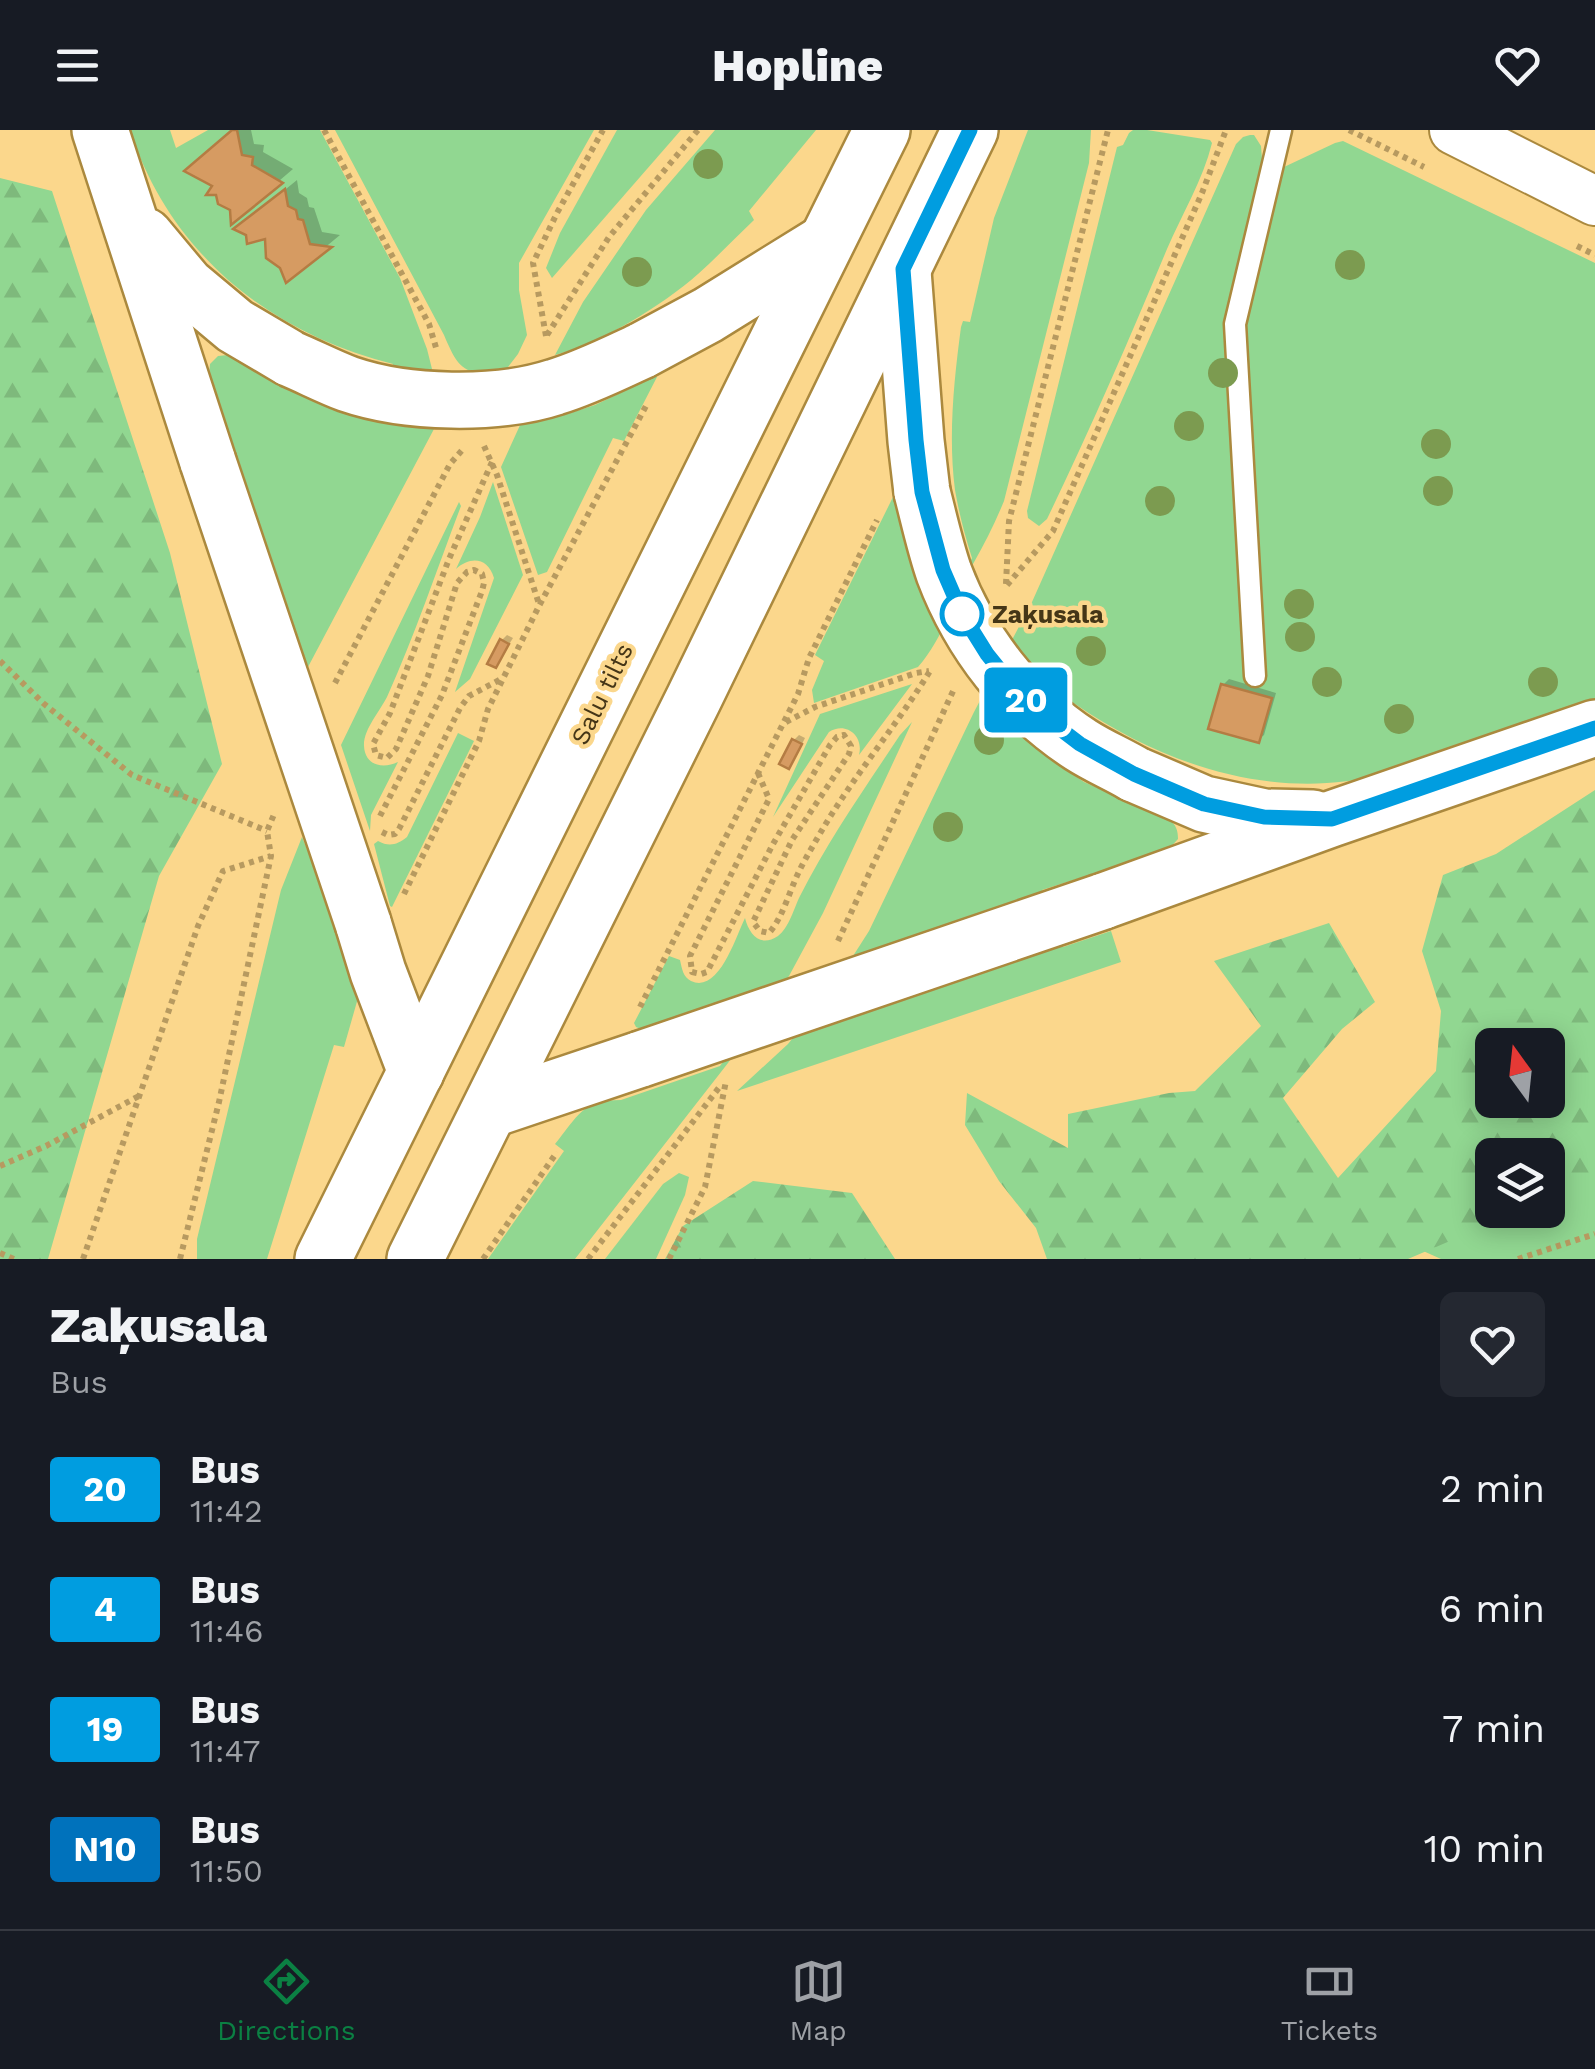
<!DOCTYPE html>
<html lang="en">
<head>
<meta charset="utf-8">
<style>
  :root { --surface:#171b24; --page:#242831; --text:#f1f3f6; --muted:#9ea1a6; --line:#363941; --accent:#0b8043 }
  body { margin:0; font-family:"Work Sans",sans-serif; background:var(--page); color:var(--text); height:100vh; display:flex; flex-direction:column; font-size:38px; white-space:nowrap }
  * { box-sizing:border-box; margin:0 }
  p { font-size:32px; color:var(--muted) }
  .icon { flex:none; width:55px; height:55px; fill:none; stroke:currentColor; stroke-width:2; stroke-linecap:round; stroke-linejoin:round }
  .map { position:relative; height:1129px; overflow:hidden }
  .sheet { display:flex; flex-direction:column; background:var(--surface); flex:1 }
  .sheet>* { flex:none }
  .badge { padding:0 20px; border-radius:8px; font-size:35px; line-height:65px }
  .needle { width:65px; rotate:345deg }
  .buttons { position:absolute; left:1475px; top:898px; display:grid; gap:20px }
  .buttons a { display:grid; place-items:center; width:90px; height:90px; border-radius:15px; background:var(--surface); box-shadow:0 5px 25px #0003; font-size:50px }
  .map>.badge { position:absolute; translate:-50% -50%; box-shadow:0 0 0 5px #fff }
  .round { display:grid; place-items:center; flex:none; width:105px; height:105px; border-radius:15px; background:var(--page) }
  .summary { display:flex; align-items:center; justify-content:space-between; height:170px; padding:0 50px }
  h1 { font-size:48px; font-weight:800; line-height:75px }
  ul { padding:0; list-style:none }
  li { display:flex; align-items:center; gap:30px; height:120px; padding:0 50px }
  li div { flex:1 }
  li b { display:block; font-size:38px }
  li em { font-style:normal }
  li .badge { min-width:110px; font-weight:700; text-align:center }
  header { display:flex; justify-content:space-between; align-items:center; height:130px; padding:0 50px; background:var(--surface); font-size:45px; font-weight:800 }
  .dock { display:flex; justify-content:space-around; align-items:center; height:140px; border-top:2px solid var(--line); background:var(--surface); font-size:28px; color:var(--muted) }
  .dock a { display:grid; justify-items:center; gap:5px }
  .dock .current { color:var(--accent) }
  .map>svg:first-child { display:block }
  .grass { fill:#91d791; fill-rule:evenodd }
  .forest { fill:url(#forest-firs); fill-rule:evenodd }
  .shadow { fill:#0003 }
  .building { fill:#d69b62; stroke:#b47c43; stroke-width:2.5 }
  .lines { fill:none; stroke-linecap:round; stroke-linejoin:round }
  .service-casing { stroke:#ab893e; stroke-width:25 }
  .tertiary-casing { stroke:#ab893e; stroke-width:52 }
  .trunk-casing { stroke:#ab893e; stroke-width:60 }
  .path { stroke:#b79a60; stroke-width:6; stroke-dasharray:5 5; stroke-linecap:butt }
  .service { stroke:#fff; stroke-width:20 }
  .tertiary { stroke:#fff; stroke-width:48 }
  .trunk { stroke:#fff; stroke-width:55 }
  .trunk-bridge-casing { stroke:#ab893e; stroke-width:60; stroke-linecap:butt }
  .trunk-bridge { stroke:#fff; stroke-width:55 }
  .tree { fill:#7c9b50 }
  .line-casing { stroke:#fff; stroke-width:22 }
  .line { stroke:#009de0; stroke-width:15 }
  .stop-dot { fill:#fff; stroke:#009de0; stroke-width:5 }
  .labels { text-anchor:middle; dominant-baseline:central; stroke-width:9; stroke-linejoin:round; paint-order:stroke }
  .stop-label { font-size:25px; font-weight:bold; fill:#453617; stroke:#fbd78c; text-anchor:start }
  .street-label { font-size:25px; fill:#453617; stroke:#fbd78c }
</style>
</head>
<body>
<header><svg class="icon" aria-label="menu" viewBox="0 0 24 24"><path d="M4 6h16M4 12h16M4 18h16"/></svg>Hopline<svg class="icon" aria-label="heart" viewBox="0 0 24 24"><path d="M12 20l-8-8c-3-5 5-10 8-4 3-6 11-1 8 4z"/></svg></header>
<div class="map">
<svg width="1595" height="1129" viewBox="0 0 1595 1129">
  <defs>
    <pattern id="forest-firs" width="22" height="20" patternUnits="userSpaceOnUse" patternTransform="scale(2.5)"><rect width="22" height="20" fill="#91d791"/><path d="M5 1l3.5 6h-7zM16 11l3.5 6h-7z" fill="#7eb97c"/></pattern>
  </defs>
  <rect width="100%" height="100%" fill="#fbd78c"/>
  <g class="grass">
    <path d="M130 0H170L176 18 208 0H232L185 41 212 56 207 64 216 65 218 74 230 80 252 35 242 25 237 0H320L400 148 427 219 432 239 434 299 308 537 209 246 210 234 218 226 228 225 305 267 331 275 386 256 393 234C269 203 170 123 130 0ZM284 60 288 76 296 81 310 114 330 117 287 153 280 138 266 128 265 109 248 114 246 105 234 98Z"/>
    <path d="M335 0H594L519 133V160L527 205 518 224 505 241C465 246 459 241 444 205Z"/>
    <polygon points="617,0 681,0 552,148 546,138 560,103"/>
    <path d="M715 0H816L749 81 754 90C735 108 717 127 698 144 663 175 600 214 555 225L583 172 646 80Z"/>
    <path d="M1028 0H1091L1089 33 1004 371C995 393 985 413 973 434 954 467 944 508 918 537L814 573 812 560 824 531 815 525 893 367H899C905 413 918 454 937 496L972 428C965 406 959 383 955 360 948 306 954 250 961 197L963 191 970 192 994 88Z"/>
    <path d="M1133 0H1147L1210 10 1212 13C1203 50 1182 84 1167 119 1129 210 1090 300 1047 389L1039 396 1028 388 1027 381 1117 17 1123 15 1129 3Z"/>
    <path d="M1250 5H1254L1261 16 1262 29 1225 187 1244 524 1259 448 1246 196 1284 37 1335 13 1343 11 1595 133V572C1547 589 1499 605 1450 621 1429 629 1407 638 1385 644 1275 672 1166 636 1075 574L1038 620 1084 652 1169 689C1176 695 1178 700 1178 709L1168 720 1042 760 1063 817 1111 801 1121 832 737 961 788 914 830 862 869 801 974 582 1032 472 1236 14 1243 7ZM1221 554 1272 569 1259 613 1209 599Z"/>
    <polygon points="654,247 657,247 624,311 613,308 547,442 538,445 501,337 521,293 567,284 595,275"/>
    <path d="M493 352 523 445 470 549 455 562 494 448C488 427 470 426 456 439L480 387Z"/>
    <path d="M459 372 461 376C437 439 415 505 387 567 380 581 363 600 364 616 365 636 383 639 398 632L371 685 370 701 341 615Z"/>
    <path d="M912 554 859 625C864 606 846 591 829 602L773 687 820 584Z"/>
    <path d="M912 592 823 783 789 846 728 933 575 1129H488L564 1021 555 1014C578 986 582 970 621 970L720 936 782 850 641 899 636 897 634 893 669 826 680 830C682 839 683 847 691 851 719 864 736 806 745 788 749 804 760 818 778 806 789 798 794 778 800 766 829 709 865 658 900 605Z"/>
    <path d="M458 603 474 611 392 777 390 776 374 714 378 711C389 717 397 715 407 707Z"/>
    <polygon points="302,707 348,821 360,861 344,917 334,915 267,1129 197,1129 197,1109 281,760"/>
    <path d="M1595 849V1129H1441L1352 1089 1492 970H1548V915ZM1492 1025H1548V1080H1492Z"/>
    <polygon points="679,1043 689,1047 685,1065 656,1129 605,1129 663,1054"/>
  </g>
  <g class="forest">
    <polygon points="0,48 52,61 170,423 222,634 159,746 48,1129 0,1129"/>
    <path d="M1595 660V1050L1548 1069V1025H1492V1080H1522L1408 1129H1047L1036 1098 999 1051 965 995 967 963 1068 1018V984L1169 963 1195 961 1261 896 1214 831 1329 793 1375 872 1342 899 1283 968 1338 1048 1436 941 1441 881 1422 821 1443 745 1496 724ZM1548 915V970H1492V915Z"/>
    <polygon points="753,1051 852,1063 895,1129 665,1129 683,1096"/>
  </g>
  <g class="shadow">
    <polygon points="233,0 251,0 254,14 264,15 263,22 293,39 233,90"/>
    <polygon points="297,50 299,63 307,68 309,77 314,78 322,102 340,105 287,149 268,105 248,103 238,98"/>
    <polygon points="507,505 513,508 496,535 502,510"/>
    <polygon points="1229,549 1276,563 1264,605 1258,610 1223,555"/>
    <polygon points="799,605 805,608 794,630 788,636 794,610"/>
  </g>
  <g class="building">
    <polygon points="232,0 237,0 242,25 253,27 252,35 283,53 231,95 230,80 218,74 216,65 206,65 212,56 184,41"/>
    <polygon points="285,59 288,76 296,80 298,89 303,90 310,114 332,117 286,153 280,138 266,128 265,109 247,114 246,105 233,99"/>
    <polygon points="500,509 509,514 496,538 487,534"/>
    <polygon points="1221,554 1272,568 1259,613 1208,599"/>
    <polygon points="792,609 802,614 789,639 779,634"/>
  </g>
  <g class="lines">
    <g class="service-casing">
      <polyline id="service" points="1255,546 1235,194 1281,0"/>
    </g>
    <g class="tertiary-casing">
      <polyline id="tertiary" points="1454,0 1595,71"/>
    </g>
    <g class="trunk-casing">
      <g id="trunk">
        <polyline points="100,0 208,332"/>
        <polyline points="145,106 186,155 235,196 291,229"/>
        <polyline points="903,141 916,311 922,362"/>
        <polyline points="641,221 708,185 824,113"/>
        <polyline points="1134,644 1204,674 1264,687 1313,688"/>
        <polyline points="1101,772 1331,689 1595,598"/>
        <polyline points="363,793 378,842 416,942"/>
        <polyline points="492,979 641,929"/>
        <polyline points="323,1129 882,0"/>
        <polyline points="415,1129 694,568 970,0"/>
      </g>
    </g>
    <g class="path">
      <polyline points="324,0 429,194 437,221"/>
      <polyline points="1349,0 1424,37"/>
      <polyline points="1577,116 1595,125"/>
      <polyline points="547,205 609,107 698,0"/>
      <polyline points="546,206 533,133 557,83 603,0"/>
      <polyline points="484,316 497,345 539,474"/>
      <polyline points="1006,454 1009,391 1108,0"/>
      <polyline points="1007,455 1053,401 1202,63 1226,0"/>
      <polyline points="0,531 43,573 132,645 267,701"/>
      <polyline points="335,553 450,334 463,319"/>
      <polyline points="786,592 815,577 916,543 929,541"/>
      <path d="M758 643 769 669 690 826 692 842 701 844 707 842 773 714 830 615 837 607 844 605 851 616 849 624 792 710 753 792 760 801 769 803C782 788 788 766 796 748 802 734 810 721 818 707 851 649 895 598 930 541"/>
      <polyline points="380,686 442,565 482,461 484,453 482,444 474,440 467,442 457,453 428,546 396,619 387,628 376,625 373,614 390,583 449,429 492,332"/>
      <polyline points="382,702 388,705 395,704 399,699 460,578 469,566 503,548"/>
      <polyline points="404,764 479,611 488,579 539,476 647,274"/>
      <polyline points="838,811 954,559"/>
      <polyline points="640,877 798,564 809,528 877,390"/>
      <polyline points="0,1036 46,1016 139,966"/>
      <polyline points="0,1123 14,1129"/>
      <polyline points="83,1129 198,796 223,741 271,726"/>
      <polyline points="180,1129 219,972 271,726 267,701 275,682"/>
      <polyline points="483,1129 557,1022"/>
      <polyline points="588,1129 721,955"/>
      <polyline points="669,1129 705,1057 726,951"/>
      <polyline points="1518,1129 1595,1104"/>
    </g>
    <use href="#service" class="service"/>
    <use href="#tertiary" class="tertiary"/>
    <use href="#trunk" class="trunk"/>
    <g class="trunk-bridge-casing">
      <g id="trunk-bridge">
        <path d="M291 229C310 237 329 247 348 254 406 274 497 276 555 257 585 248 613 234 641 221"/>
        <polyline points="208,332 363,793"/>
        <path d="M922 362C929 389 935 417 944 443 970 512 1018 574 1081 615 1098 626 1117 634 1134 644"/>
        <polyline points="641,929 1101,772"/>
      </g>
    </g>
    <use href="#trunk-bridge" class="trunk-bridge"/>
  </g>
  <g class="tree">
    <circle cx="708" cy="34" r="15"/>
    <circle cx="1350" cy="135" r="15"/>
    <circle cx="637" cy="142" r="15"/>
    <circle cx="1223" cy="243" r="15"/>
    <circle cx="1189" cy="296" r="15"/>
    <circle cx="1436" cy="314" r="15"/>
    <circle cx="1438" cy="361" r="15"/>
    <circle cx="1160" cy="371" r="15"/>
    <circle cx="1299" cy="474" r="15"/>
    <circle cx="1300" cy="507" r="15"/>
    <circle cx="1091" cy="521" r="15"/>
    <circle cx="1327" cy="552" r="15"/>
    <circle cx="1543" cy="552" r="15"/>
    <circle cx="1399" cy="589" r="15"/>
    <circle cx="989" cy="610" r="15"/>
    <circle cx="948" cy="697" r="15"/>
  </g>
  <g class="lines">
    <g class="line-casing">
      <polyline id="line" points="970,0 903,139 916,310 922,362 943,440 962,484 987,524 1012,555 1038,582 1080,614 1134,644 1204,674 1264,687 1332,689 1595,598"/>
    </g>
    <use href="#line" class="line"/>
  </g>
  <circle class="stop-dot" cx="962" cy="484" r="20"/>
  <g class="labels">
    <g class="stop-label">
      <text x="992" y="484">Zaķusala</text>
    </g>
    <g class="street-label">
      <text transform="translate(602 564) rotate(-64)">Salu tilts</text>
    </g>
  </g>
</svg>
<div class="buttons">
<a><svg class="needle" viewBox="-14 -14 28 28"><path d="M0-13l5 13h-10z" fill="#e53935"/><path d="M0 13l5-13h-10z" fill="#9ea1a6"/></svg></a>
<a><svg class="icon" aria-label="layers" viewBox="0 0 24 24"><path d="M12 4l9 5-9 5-9-5zM3 14l9 5 9-5"/></svg></a>
</div>
<b class="badge" style="left:1026px;top:570px;background:#009de0;color:#fff">20</b>
</div>
<section class="sheet">
<div class="summary"><div><h1>Zaķusala</h1><p>Bus</p></div><a class="round"><svg class="icon" aria-label="heart" viewBox="0 0 24 24"><path d="M12 20l-8-8c-3-5 5-10 8-4 3-6 11-1 8 4z"/></svg></a></div>
<ul>
<li><span class="badge" style="background:#009de0;color:#fff">20</span><div><b>Bus</b><p>11:42</p></div><em>2 min</em></li>
<li><span class="badge" style="background:#009de0;color:#fff">4</span><div><b>Bus</b><p>11:46</p></div><em>6 min</em></li>
<li><span class="badge" style="background:#009de0;color:#fff">19</span><div><b>Bus</b><p>11:47</p></div><em>7 min</em></li>
<li><span class="badge" style="background:#0072bc;color:#fff">N10</span><div><b>Bus</b><p>11:50</p></div><em>10 min</em></li>
</ul>
</section>
<nav class="dock">
<a class="current"><svg class="icon" aria-label="directions" viewBox="0 0 24 24"><path d="M12 3l9 9-9 9-9-9zM9 14v-3h6M13 9l2 2-2 2"/></svg>Directions</a>
<a><svg class="icon" aria-label="map" viewBox="0 0 24 24"><path d="M3 6l6-2 6 2 6-2v14l-6 2-6-2-6 2zM9 4v14M15 6v14"/></svg>Map</a>
<a><svg class="icon" aria-label="tickets" viewBox="0 0 24 24"><path d="M3 7h18v10H3zM15 7v10"/></svg>Tickets</a>
</nav>
</body>
</html>
